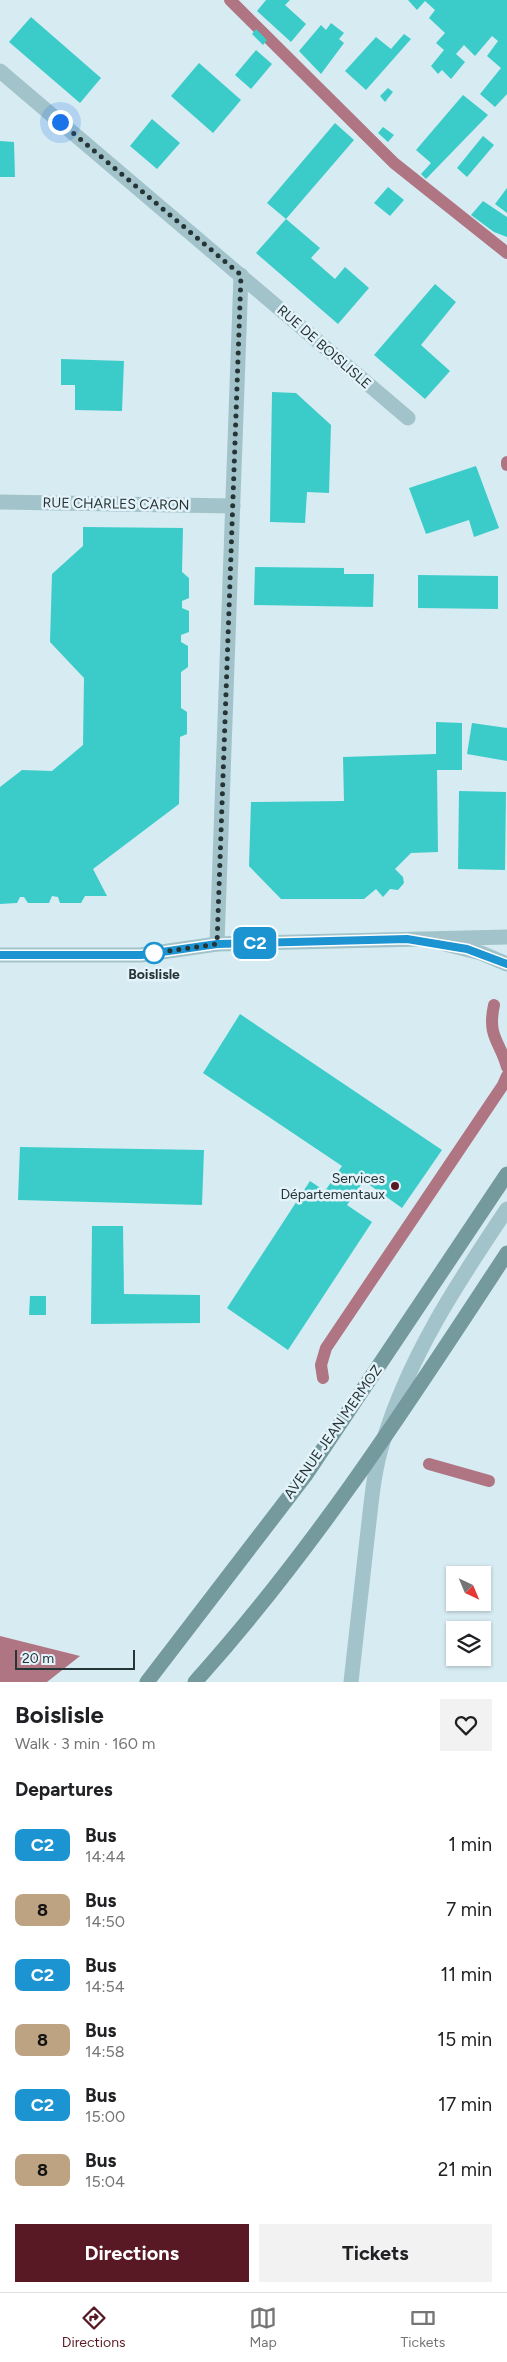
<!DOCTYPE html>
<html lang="en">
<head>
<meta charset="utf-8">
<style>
  :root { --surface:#fff; --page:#f2f2f2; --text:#202124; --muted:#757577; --line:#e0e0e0; --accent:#581925 }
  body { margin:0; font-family:Figtree,sans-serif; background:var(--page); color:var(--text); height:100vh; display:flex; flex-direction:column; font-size:19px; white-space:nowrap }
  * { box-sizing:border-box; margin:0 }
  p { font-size:16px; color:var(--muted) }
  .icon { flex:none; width:28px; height:28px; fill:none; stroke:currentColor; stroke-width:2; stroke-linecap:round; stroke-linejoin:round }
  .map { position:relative; height:1682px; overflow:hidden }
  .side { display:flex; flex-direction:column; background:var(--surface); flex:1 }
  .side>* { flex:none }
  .badge { padding:0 10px; border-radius:8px; font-size:18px; line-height:32px }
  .needle { width:32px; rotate:136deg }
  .controls { position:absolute; left:446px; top:1566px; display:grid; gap:10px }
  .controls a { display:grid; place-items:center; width:45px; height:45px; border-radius:0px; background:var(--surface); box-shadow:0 1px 4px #0004; font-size:25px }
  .scale { position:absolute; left:15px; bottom:12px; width:120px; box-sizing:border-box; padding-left:5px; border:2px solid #253435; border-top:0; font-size:14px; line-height:18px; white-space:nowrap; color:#253435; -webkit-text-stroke:4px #e4f3fa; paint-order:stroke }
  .you { position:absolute; width:25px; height:25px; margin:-12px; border:4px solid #fff; border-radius:50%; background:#1a73e8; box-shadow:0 0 0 8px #1a73e833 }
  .map>.badge { position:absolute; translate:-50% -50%; box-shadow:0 0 0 2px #fff }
  h2 { padding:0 15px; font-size:19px; line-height:45px }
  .round { display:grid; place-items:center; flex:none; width:52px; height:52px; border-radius:0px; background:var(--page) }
  .overview { display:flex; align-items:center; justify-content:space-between; height:85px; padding:0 15px }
  h1 { font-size:24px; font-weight:700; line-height:38px }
  .action { display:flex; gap:10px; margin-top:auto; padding:10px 15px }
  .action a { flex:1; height:58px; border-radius:0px; background:var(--accent); color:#fff; font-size:20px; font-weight:700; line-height:58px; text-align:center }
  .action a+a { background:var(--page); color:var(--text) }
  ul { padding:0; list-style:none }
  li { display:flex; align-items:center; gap:15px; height:65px; padding:0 15px }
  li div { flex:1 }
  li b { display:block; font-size:19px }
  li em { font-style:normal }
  li .badge { min-width:55px; font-weight:700; text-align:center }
  .dock { display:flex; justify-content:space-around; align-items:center; height:70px; border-top:1px solid var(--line); background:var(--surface); font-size:14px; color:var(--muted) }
  .dock a { display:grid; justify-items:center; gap:2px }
  .dock .selected { color:var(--accent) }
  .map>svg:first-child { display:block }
  .water { fill:#b07582 }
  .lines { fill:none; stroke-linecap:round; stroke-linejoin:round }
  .stream { stroke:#b07582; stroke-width:12 }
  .building { fill:#3bccca }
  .street { stroke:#a3c3cb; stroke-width:15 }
  .secondary { stroke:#749a9e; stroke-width:15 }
  .line-casing { stroke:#fff; stroke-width:11 }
  .line { stroke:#1c94d2; stroke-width:8 }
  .walk { stroke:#253435; stroke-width:5; stroke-dasharray:0 9 }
  .stop-dot { fill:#fff; stroke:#1c94d2; stroke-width:2.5 }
  .poi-dot { fill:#581925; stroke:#e4f3fa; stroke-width:2 }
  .labels { text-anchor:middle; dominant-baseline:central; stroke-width:5; stroke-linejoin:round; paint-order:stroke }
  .street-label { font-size:14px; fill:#253435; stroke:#e4f3fa }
  .stop-label { font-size:14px; font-weight:bold; fill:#253435; stroke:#e4f3fa }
  .poi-label { font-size:14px; fill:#253435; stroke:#e4f3fa; text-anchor:end }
</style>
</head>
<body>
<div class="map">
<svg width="507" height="1682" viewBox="0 0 507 1682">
  <rect width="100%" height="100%" fill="#d7ebf2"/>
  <polygon class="water" points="0,1636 80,1656 47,1682 0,1682"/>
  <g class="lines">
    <g class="stream">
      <polyline points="230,0 394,163 507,253"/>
      <polyline points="507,462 507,465"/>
      <path d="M494 1005C487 1037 500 1041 507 1067"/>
      <polyline points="323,1378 321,1365 326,1348 503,1085 507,1076"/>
      <polyline points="429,1464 489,1481"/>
    </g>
  </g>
  <g class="building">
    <polygon points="266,0 290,0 285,5 306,24 291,42 257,11"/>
    <polygon points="408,0 507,0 507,94 495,107 480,94 501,68 487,56 498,41 492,36 475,56 464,45 456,54 465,62 451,79 442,70 438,74 431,66 444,50 436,43 445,33 429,18 435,10 425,1 417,10"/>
    <polygon points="31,17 101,78 80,103 9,42"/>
    <polygon points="331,23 344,33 339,39 344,43 321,74 299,51 321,25 326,30"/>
    <polygon points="256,29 267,40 263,45 252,34"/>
    <polygon points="404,34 411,39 366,90 345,71 376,37 391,49"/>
    <polygon points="256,50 272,64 251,89 235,75"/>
    <polygon points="199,63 241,100 213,133 171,96"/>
    <polygon points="388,88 393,92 385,102 380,96"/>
    <polygon points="463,95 488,115 426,179 421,174 431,163 416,150"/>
    <polygon points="152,119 180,143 157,169 130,146"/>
    <polygon points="335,123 354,140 286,219 320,248 311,258 335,279 345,267 369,288 338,324 256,253 286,219 267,203"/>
    <polygon points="383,127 394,135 388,142 378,133"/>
    <polygon points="483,136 494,145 467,177 457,168"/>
    <polygon points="0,141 14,142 15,177 0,177"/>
    <polygon points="388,187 404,200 390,216 374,203"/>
    <polygon points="507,188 507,213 495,204"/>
    <polygon points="483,201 507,217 507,237 494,232 471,215"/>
    <polygon points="435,284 456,302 421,345 450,371 425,399 374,355"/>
    <polygon points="61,359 124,361 122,411 75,410 75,385 61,385"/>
    <polygon points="272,392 296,393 331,425 329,493 307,492 305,523 270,522"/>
    <polygon points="476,466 499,528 474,537 469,520 426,534 409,488"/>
    <polygon points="83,527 183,528 182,572 189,578 189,598 182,601 182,608 189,611 189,632 181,635 181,642 188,646 188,667 181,672 181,708 187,712 187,734 180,737 179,804 93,869 107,896 85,896 81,903 60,903 58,897 52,896 49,903 28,903 24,897 20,897 17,903 0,904 0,787 22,770 52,771 83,745 84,678 50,642 52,574 83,546"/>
    <polygon points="255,567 344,568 344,574 374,574 373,607 254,605"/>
    <polygon points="418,575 498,576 498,609 418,608"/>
    <polygon points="436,722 462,723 462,770 437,770 438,852 411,853 395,869 403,877 404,883 398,890 390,889 383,897 376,889 364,899 281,899 249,866 251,802 344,801 343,757 436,754"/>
    <polygon points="472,723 507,728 507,761 467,754"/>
    <polygon points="459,791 506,792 505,870 458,869"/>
    <polygon points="240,1014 442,1150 402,1208 364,1181 347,1205 372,1222 288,1350 227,1308 310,1181 325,1191 342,1166 203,1073"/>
    <polygon points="20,1147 204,1150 202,1205 18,1200"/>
    <polygon points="92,1226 123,1226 124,1294 200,1295 200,1323 91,1324"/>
    <polygon points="30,1296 46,1296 46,1315 29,1315"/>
  </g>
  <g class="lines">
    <g class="street">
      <polyline points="0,71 408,418"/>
      <polyline points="0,502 233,506"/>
      <polyline points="217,944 241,275"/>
      <polyline points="445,944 481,953 507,964"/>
      <polyline points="0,955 141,955 217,944 507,937"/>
      <path d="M351 1682C356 1634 362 1587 367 1539 371 1507 373 1473 383 1442 409 1356 458 1282 507 1209"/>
    </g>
    <g class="secondary">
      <polyline points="147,1682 305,1476 507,1174"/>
      <path d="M195 1682C314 1550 410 1401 507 1253"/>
    </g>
  </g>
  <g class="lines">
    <g class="line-casing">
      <polyline id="line" points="0,955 141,955 217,944 407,939 467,949 507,964"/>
    </g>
    <use href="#line" class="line"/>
    <polyline class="walk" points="60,122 241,275 217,944 154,953"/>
  </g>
  <circle class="stop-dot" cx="154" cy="953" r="10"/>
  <circle class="poi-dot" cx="395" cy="1186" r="5"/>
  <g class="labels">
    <g class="street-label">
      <text transform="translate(324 347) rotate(41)">RUE DE BOISLISLE</text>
      <text transform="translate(116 504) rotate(1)">RUE CHARLES CARON</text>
      <text transform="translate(333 1432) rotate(-55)">AVENUE JEAN MERMOZ</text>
    </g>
    <g class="stop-label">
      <text x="154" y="974">Boislisle</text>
    </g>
    <g class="poi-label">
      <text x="385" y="1178">Services<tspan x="385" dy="16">Départementaux</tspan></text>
    </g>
  </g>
</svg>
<div class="controls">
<a><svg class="needle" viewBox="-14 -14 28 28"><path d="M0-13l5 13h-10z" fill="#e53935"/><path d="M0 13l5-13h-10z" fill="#757577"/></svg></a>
<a><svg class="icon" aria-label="layers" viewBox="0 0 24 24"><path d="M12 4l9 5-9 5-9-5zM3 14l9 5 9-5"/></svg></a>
</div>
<div class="scale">20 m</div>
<div class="you" style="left:60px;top:122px"></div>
<b class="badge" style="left:255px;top:943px;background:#1c94d2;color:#fff">C2</b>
</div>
<section class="side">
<div class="overview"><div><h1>Boislisle</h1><p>Walk · 3 min · 160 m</p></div><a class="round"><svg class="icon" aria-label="heart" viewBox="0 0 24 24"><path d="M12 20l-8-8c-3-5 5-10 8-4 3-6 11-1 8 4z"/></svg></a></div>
<h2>Departures</h2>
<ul>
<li><span class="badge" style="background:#1c94d2;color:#fff">C2</span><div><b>Bus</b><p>14:44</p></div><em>1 min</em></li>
<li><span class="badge" style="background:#bda381;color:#111">8</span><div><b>Bus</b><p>14:50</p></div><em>7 min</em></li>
<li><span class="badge" style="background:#1c94d2;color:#fff">C2</span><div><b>Bus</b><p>14:54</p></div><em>11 min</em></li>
<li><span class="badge" style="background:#bda381;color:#111">8</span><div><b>Bus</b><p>14:58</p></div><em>15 min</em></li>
<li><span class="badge" style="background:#1c94d2;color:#fff">C2</span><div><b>Bus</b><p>15:00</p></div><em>17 min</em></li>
<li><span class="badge" style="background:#bda381;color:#111">8</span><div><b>Bus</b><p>15:04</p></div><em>21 min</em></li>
</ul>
<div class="action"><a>Directions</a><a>Tickets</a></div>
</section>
<nav class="dock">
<a class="selected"><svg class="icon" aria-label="directions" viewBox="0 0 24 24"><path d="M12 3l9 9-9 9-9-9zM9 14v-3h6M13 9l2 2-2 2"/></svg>Directions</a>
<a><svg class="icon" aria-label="map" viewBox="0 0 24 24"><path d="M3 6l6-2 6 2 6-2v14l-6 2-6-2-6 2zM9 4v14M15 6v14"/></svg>Map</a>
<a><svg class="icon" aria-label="tickets" viewBox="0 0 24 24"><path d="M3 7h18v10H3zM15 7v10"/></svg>Tickets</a>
</nav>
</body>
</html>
